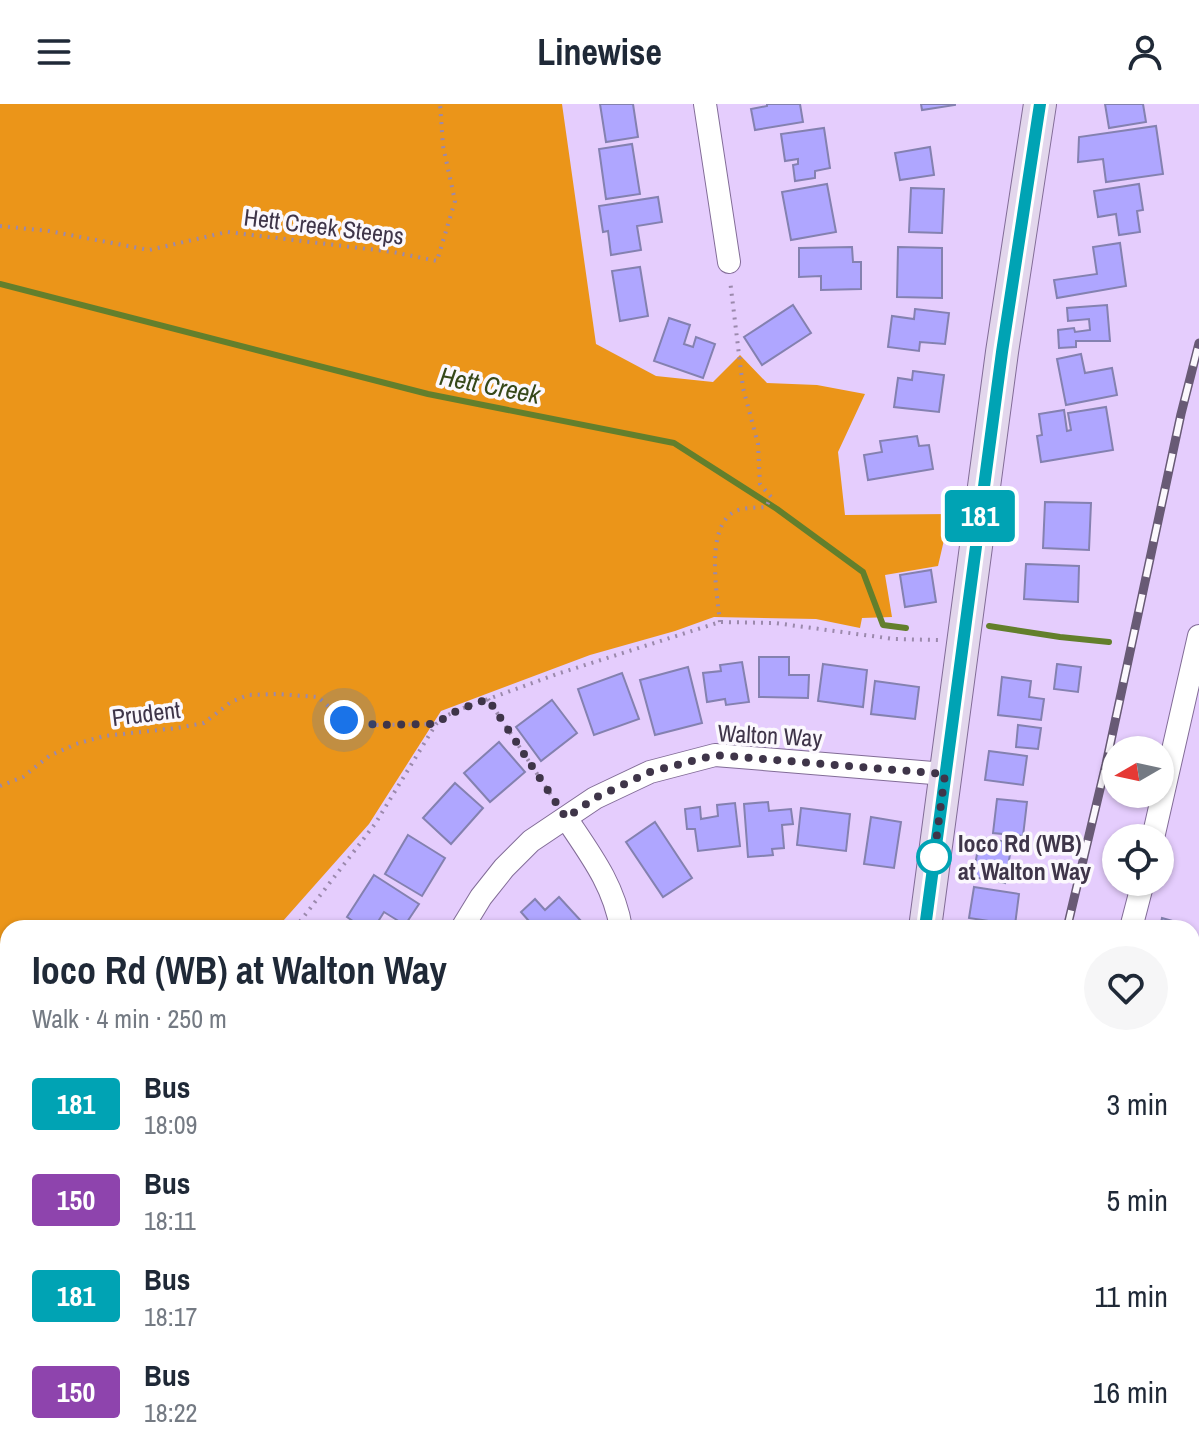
<!DOCTYPE html>
<html lang="en">
<head>
<meta charset="utf-8">
<style>
  :root { --surface:#fff; --page:#f6f6f7; --text:#1f2937; --muted:#747a83 }
  body { margin:0; font-family:"Archivo Narrow",sans-serif; background:var(--page); color:var(--text); height:100vh; display:flex; flex-direction:column; font-size:30px; white-space:nowrap }
  * { box-sizing:border-box; margin:0 }
  p { font-size:26px; color:var(--muted) }
  .icon { flex:none; width:44px; height:44px; fill:none; stroke:currentColor; stroke-width:2; stroke-linecap:round; stroke-linejoin:round }
  .map { position:relative; flex:1; overflow:hidden }
  .drawer { position:absolute; left:0px; top:816px; width:1200px; height:536px; display:flex; flex-direction:column; background:var(--surface); border-radius:24px 24px 0 0; box-shadow:0 2px 6px #0004 }
  .drawer>* { flex:none }
  .badge { padding:0 16px; border-radius:6px; font-size:28px; line-height:52px }
  .needle { width:52px; rotate:261deg }
  .buttons { position:absolute; left:1102px; top:632px; display:grid; gap:16px }
  .buttons a { display:grid; place-items:center; width:72px; height:72px; border-radius:50%; background:var(--surface); box-shadow:0 2px 6px #0004; font-size:40px }
  .you { position:absolute; width:40px; height:40px; margin:-20px; border:6px solid #fff; border-radius:50%; background:#1a73e8; box-shadow:0 0 0 12px #1a73e833 }
  .map>.badge { position:absolute; translate:-50% -50%; box-shadow:0 0 0 4px #fff }
  .round { display:grid; place-items:center; flex:none; width:84px; height:84px; border-radius:42px; background:var(--page) }
  .headline { display:flex; align-items:center; justify-content:space-between; height:136px; padding:0 32px }
  h1 { font-size:38px; font-weight:800; line-height:60px }
  ul { padding:0; list-style:none }
  li { display:flex; align-items:center; gap:24px; height:96px; padding:0 32px }
  li div { flex:1 }
  li b { display:block; font-size:30px }
  li em { font-style:normal }
  li .badge { min-width:88px; font-weight:700; text-align:center }
  header { display:flex; justify-content:space-between; align-items:center; height:104px; padding:0 32px; background:var(--surface); font-size:36px; font-weight:800 }
  .map>svg:first-child { display:block }
  .forest { fill:#eb9519 }
  .water { fill:#729f1f; stroke:#637f2c; stroke-width:2 }
  .lines { fill:none; stroke-linecap:round; stroke-linejoin:round }
  .stream { stroke:#637f2c; stroke-width:6 }
  .building { fill:#afa6ff; stroke:#8481b0; stroke-width:2 }
  .minor-casing { stroke:#826c97; stroke-width:24 }
  .secondary-casing { stroke:#826c97; stroke-width:34 }
  .path { stroke:#9b89ac; stroke-width:4; stroke-dasharray:2 6; stroke-linecap:butt }
  .minor { stroke:#fff; stroke-width:22 }
  .secondary { stroke:#e2d6ec; stroke-width:32 }
  .rail-casing { stroke:#685a75; stroke-width:9 }
  .rail { stroke:#fbf8fd; stroke-width:6; stroke-dasharray:18; stroke-linecap:butt }
  .line-casing { stroke:#fff; stroke-width:18 }
  .line { stroke:#00a3b4; stroke-width:12 }
  .walk { stroke:#3f3549; stroke-width:8; stroke-dasharray:0 14.4 }
  .stop-dot { fill:#fff; stroke:#00a3b4; stroke-width:4 }
  .labels { text-anchor:middle; dominant-baseline:central; stroke-width:7; stroke-linejoin:round; paint-order:stroke }
  .street-label { font-size:24px; fill:#3f3549; stroke:#fbf8fd }
  .stop-label { font-size:24px; font-weight:bold; fill:#3f3549; stroke:#fbf8fd; text-anchor:start }
  .water-label { font-size:26px; font-style:italic; fill:#364819; stroke:#fbf8fd }
</style>
</head>
<body>
<header><svg class="icon" aria-label="menu" viewBox="0 0 24 24"><path d="M4 6h16M4 12h16M4 18h16"/></svg>Linewise<svg class="icon" aria-label="person" viewBox="0 0 24 24"><circle cx="12" cy="8" r="4"/><path d="M4 21q1-7 8-7t8 7"/></svg></header>
<div class="map">
<svg width="1199" height="1352" viewBox="0 0 1199 1352">
  <rect width="100%" height="100%" fill="#e5cdfd"/>
  <g class="forest">
    <polygon points="0,0 562,0 596,240 656,272 713,278 740,251 767,279 817,281 865,290 838,348 845,411 950,410 938,462 885,471 892,513 862,514 860,524 816,515 714,513 675,527 590,551 441,607 369,720 283,817 267,824 8,824 8,1344 23,1344 20,1352 0,1352"/>
    <polygon points="105,1344 198,1344 192,1352 102,1352"/>
    <polygon points="393,1344 464,1344 458,1352 388,1352"/>
  </g>
  <polygon class="water" points="1199,966 1199,1352 1070,1352 1073,1344 1192,1344 1192,976"/>
  <g class="lines">
    <g class="stream">
      <polyline points="0,180 428,290 674,339 777,405 863,468 883,521 906,524"/>
      <polyline points="989,522 1060,533 1109,538"/>
    </g>
  </g>
  <g class="building">
    <polygon points="600,0 633,0 638,33 606,38"/>
    <polygon points="767,0 800,0 803,18 755,26 751,5 767,2"/>
    <polygon points="921,0 955,0 955,1 922,6"/>
    <polygon points="1105,0 1143,0 1146,18 1109,24"/>
    <polygon points="1156,22 1163,70 1106,78 1103,55 1078,58 1079,33"/>
    <polygon points="824,24 830,64 815,67 815,74 795,77 793,61 798,60 798,55 785,57 781,30"/>
    <polygon points="632,40 640,90 606,95 599,45"/>
    <polygon points="930,43 934,71 900,76 895,49"/>
    <polygon points="827,80 836,128 791,136 782,88"/>
    <polygon points="1139,80 1143,106 1137,107 1140,128 1119,131 1116,110 1098,113 1094,87"/>
    <polygon points="911,84 944,85 942,129 909,128"/>
    <polygon points="658,93 662,118 637,122 641,146 611,151 608,127 603,128 599,102"/>
    <polygon points="1120,139 1126,182 1057,194 1054,176 1097,170 1093,143"/>
    <polygon points="852,143 853,158 861,158 861,185 821,186 821,172 799,173 799,144"/>
    <polygon points="898,143 942,144 942,194 897,193"/>
    <polygon points="640,163 648,212 620,217 612,167"/>
    <polygon points="793,201 811,229 762,261 744,233"/>
    <polygon points="1107,201 1110,237 1076,237 1076,243 1059,244 1058,226 1074,224 1075,228 1090,226 1089,215 1068,217 1067,204"/>
    <polygon points="915,205 949,209 945,240 920,238 919,247 888,243 892,212 914,215"/>
    <polygon points="669,214 690,221 684,240 693,243 696,233 715,240 703,274 654,257"/>
    <polygon points="1081,250 1085,269 1112,264 1117,291 1066,301 1057,255"/>
    <polygon points="913,267 944,271 939,308 894,303 898,274 912,276"/>
    <polygon points="1106,303 1113,346 1041,358 1037,332 1042,331 1039,310 1064,306 1067,327 1071,326 1068,309"/>
    <polygon points="917,332 919,342 929,341 933,365 868,376 864,351 882,348 880,337"/>
    <polygon points="1045,398 1091,399 1089,446 1043,444"/>
    <polygon points="1026,460 1079,462 1078,498 1024,495"/>
    <polygon points="931,466 936,498 905,503 900,471"/>
    <polygon points="759,553 789,553 789,571 809,571 808,594 759,593"/>
    <polygon points="742,558 749,598 726,601 725,595 707,598 703,569 721,567 720,561"/>
    <polygon points="823,560 867,566 863,603 818,597"/>
    <polygon points="1057,560 1081,563 1078,588 1054,585"/>
    <polygon points="688,563 702,619 655,631 640,576"/>
    <polygon points="622,569 639,615 594,631 578,585"/>
    <polygon points="1002,573 1031,577 1029,593 1044,595 1041,616 998,611"/>
    <polygon points="875,577 919,583 915,615 871,610"/>
    <polygon points="552,596 577,629 541,657 516,623"/>
    <polygon points="1018,621 1041,624 1038,645 1016,643"/>
    <polygon points="499,638 525,668 490,698 464,669"/>
    <polygon points="989,647 1027,652 1023,681 985,676"/>
    <polygon points="455,679 483,704 451,740 423,714"/>
    <polygon points="997,695 1027,698 1023,732 993,729"/>
    <polygon points="768,698 769,707 791,705 793,720 782,721 784,744 772,745 773,751 748,753 744,700"/>
    <polygon points="735,699 740,742 698,747 695,725 687,725 685,705 700,703 701,715 718,712 717,701"/>
    <polygon points="801,704 850,710 846,747 797,741"/>
    <polygon points="871,713 901,718 894,764 864,760"/>
    <polygon points="655,718 692,774 663,793 626,738"/>
    <polygon points="408,731 445,754 422,792 385,770"/>
    <polygon points="980,733 1012,739 1005,779 973,773"/>
    <polygon points="374,771 419,800 405,821 384,808 374,824 363,824 347,813"/>
    <polygon points="974,783 1019,790 1015,821 969,814"/>
    <polygon points="559,793 582,818 576,824 535,824 521,808 535,795 545,806"/>
    <polygon points="1162,814 1183,820 1182,824 1160,824"/>
    <polygon points="827,818 828,824 787,824"/>
    <polygon points="1192,896 1199,897 1199,926 1192,924"/>
    <polygon points="527,1344 539,1344 549,1352 521,1352"/>
    <polygon points="588,1344 636,1344 630,1352 599,1352"/>
    <polygon points="951,1344 1016,1344 1009,1352 960,1352"/>
  </g>
  <g class="lines">
    <g class="minor-casing">
      <g id="minor">
        <polyline points="705,0 729,158"/>
        <path d="M566 714C590 750 614 781 621 824"/>
        <polyline points="1153,734 1199,532"/>
        <polyline points="462,824 481,793 504,764 531,737 595,694 650,668 715,651 945,670"/>
        <polyline points="1131,824 1143,778"/>
        <polyline points="803,1352 804,1344"/>
        <polyline points="840,1352 846,1344"/>
      </g>
    </g>
    <g class="secondary-casing">
      <g id="secondary">
        <polyline points="925,824 1002,248 1040,0"/>
        <polyline points="693,1352 699,1344"/>
      </g>
    </g>
    <g class="path">
      <polyline points="0,122 49,127 149,146 227,128 393,148 437,157 455,97 443,42 440,0"/>
      <path d="M720 518C717 490 705 424 734 408 742 403 756 404 766 403L771 393 760 380 758 340 743 284 730 176"/>
      <polyline points="488,595 555,697"/>
      <polyline points="0,682 23,673 49,652 76,640 104,632 177,624 204,619 231,598 248,591 277,590 318,593 344,616 377,621 436,620"/>
      <polyline points="295,824 375,720 436,620 446,612 458,606 557,570 720,518 775,519 894,535 938,536"/>
      <polyline points="1192,1027 1199,1030"/>
      <polyline points="1192,1061 1199,1065"/>
      <polyline points="0,1200 8,1198"/>
      <polyline points="1192,1235 1199,1239"/>
      <polyline points="1192,1284 1199,1288"/>
      <polyline points="1073,1344 1084,1352"/>
      <polyline points="28,1352 31,1344"/>
      <polyline points="215,1352 221,1344"/>
      <polyline points="428,1352 434,1344"/>
    </g>
    <use href="#minor" class="minor"/>
    <use href="#secondary" class="secondary"/>
    <g class="rail-casing">
      <g id="rail">
        <polyline points="1067,824 1106,660 1181,310 1199,239"/>
        <polyline points="779,1352 785,1344"/>
      </g>
    </g>
    <use href="#rail" class="rail"/>
  </g>
  <g class="lines">
    <g class="line-casing">
      <polyline id="line" points="925,824 1002,248 1040,0"/>
    </g>
    <use href="#line" class="line"/>
    <path class="walk" d="M344 616 377 621 436 620C452 607 469 602 488 595L566 714 595 694 650 668 715 651 945 670 934 753"/>
  </g>
  <circle class="stop-dot" cx="934" cy="753" r="16"/>
  <g class="labels">
    <g class="street-label">
      <text transform="translate(324 122) rotate(7)">Hett Creek Steeps</text>
      <text transform="translate(146 609) rotate(-7)">Prudent</text>
      <text transform="translate(770 631) rotate(3)">Walton Way</text>
    </g>
    <g class="stop-label">
      <text x="958" y="739">Ioco Rd (WB)<tspan x="958" dy="28">at Walton Way</tspan></text>
    </g>
    <g class="water-label">
      <text transform="translate(490 281) rotate(11)">Hett Creek</text>
    </g>
  </g>
</svg>
<div class="buttons">
<a><svg class="needle" viewBox="-14 -14 28 28"><path d="M0-13l5 13h-10z" fill="#e53935"/><path d="M0 13l5-13h-10z" fill="#747a83"/></svg></a>
<a><svg class="icon" aria-label="locate" viewBox="0 0 24 24"><circle cx="12" cy="12" r="6"/><path d="M12 2v4M12 18v4M2 12h4M18 12h4"/></svg></a>
</div>
<div class="you" style="left:344px;top:616px"></div>
<b class="badge" style="left:980px;top:412px;background:#00a3b4;color:#fff">181</b>
<section class="drawer">
<div class="headline"><div><h1>Ioco Rd (WB) at Walton Way</h1><p>Walk · 4 min · 250 m</p></div><a class="round"><svg class="icon" aria-label="heart" viewBox="0 0 24 24"><path d="M12 20l-8-8c-3-5 5-10 8-4 3-6 11-1 8 4z"/></svg></a></div>
<ul>
<li><span class="badge" style="background:#00a3b4;color:#fff">181</span><div><b>Bus</b><p>18:09</p></div><em>3 min</em></li>
<li><span class="badge" style="background:#8e44ad;color:#fff">150</span><div><b>Bus</b><p>18:11</p></div><em>5 min</em></li>
<li><span class="badge" style="background:#00a3b4;color:#fff">181</span><div><b>Bus</b><p>18:17</p></div><em>11 min</em></li>
<li><span class="badge" style="background:#8e44ad;color:#fff">150</span><div><b>Bus</b><p>18:22</p></div><em>16 min</em></li>
</ul>
</section>
</div>
</body>
</html>
